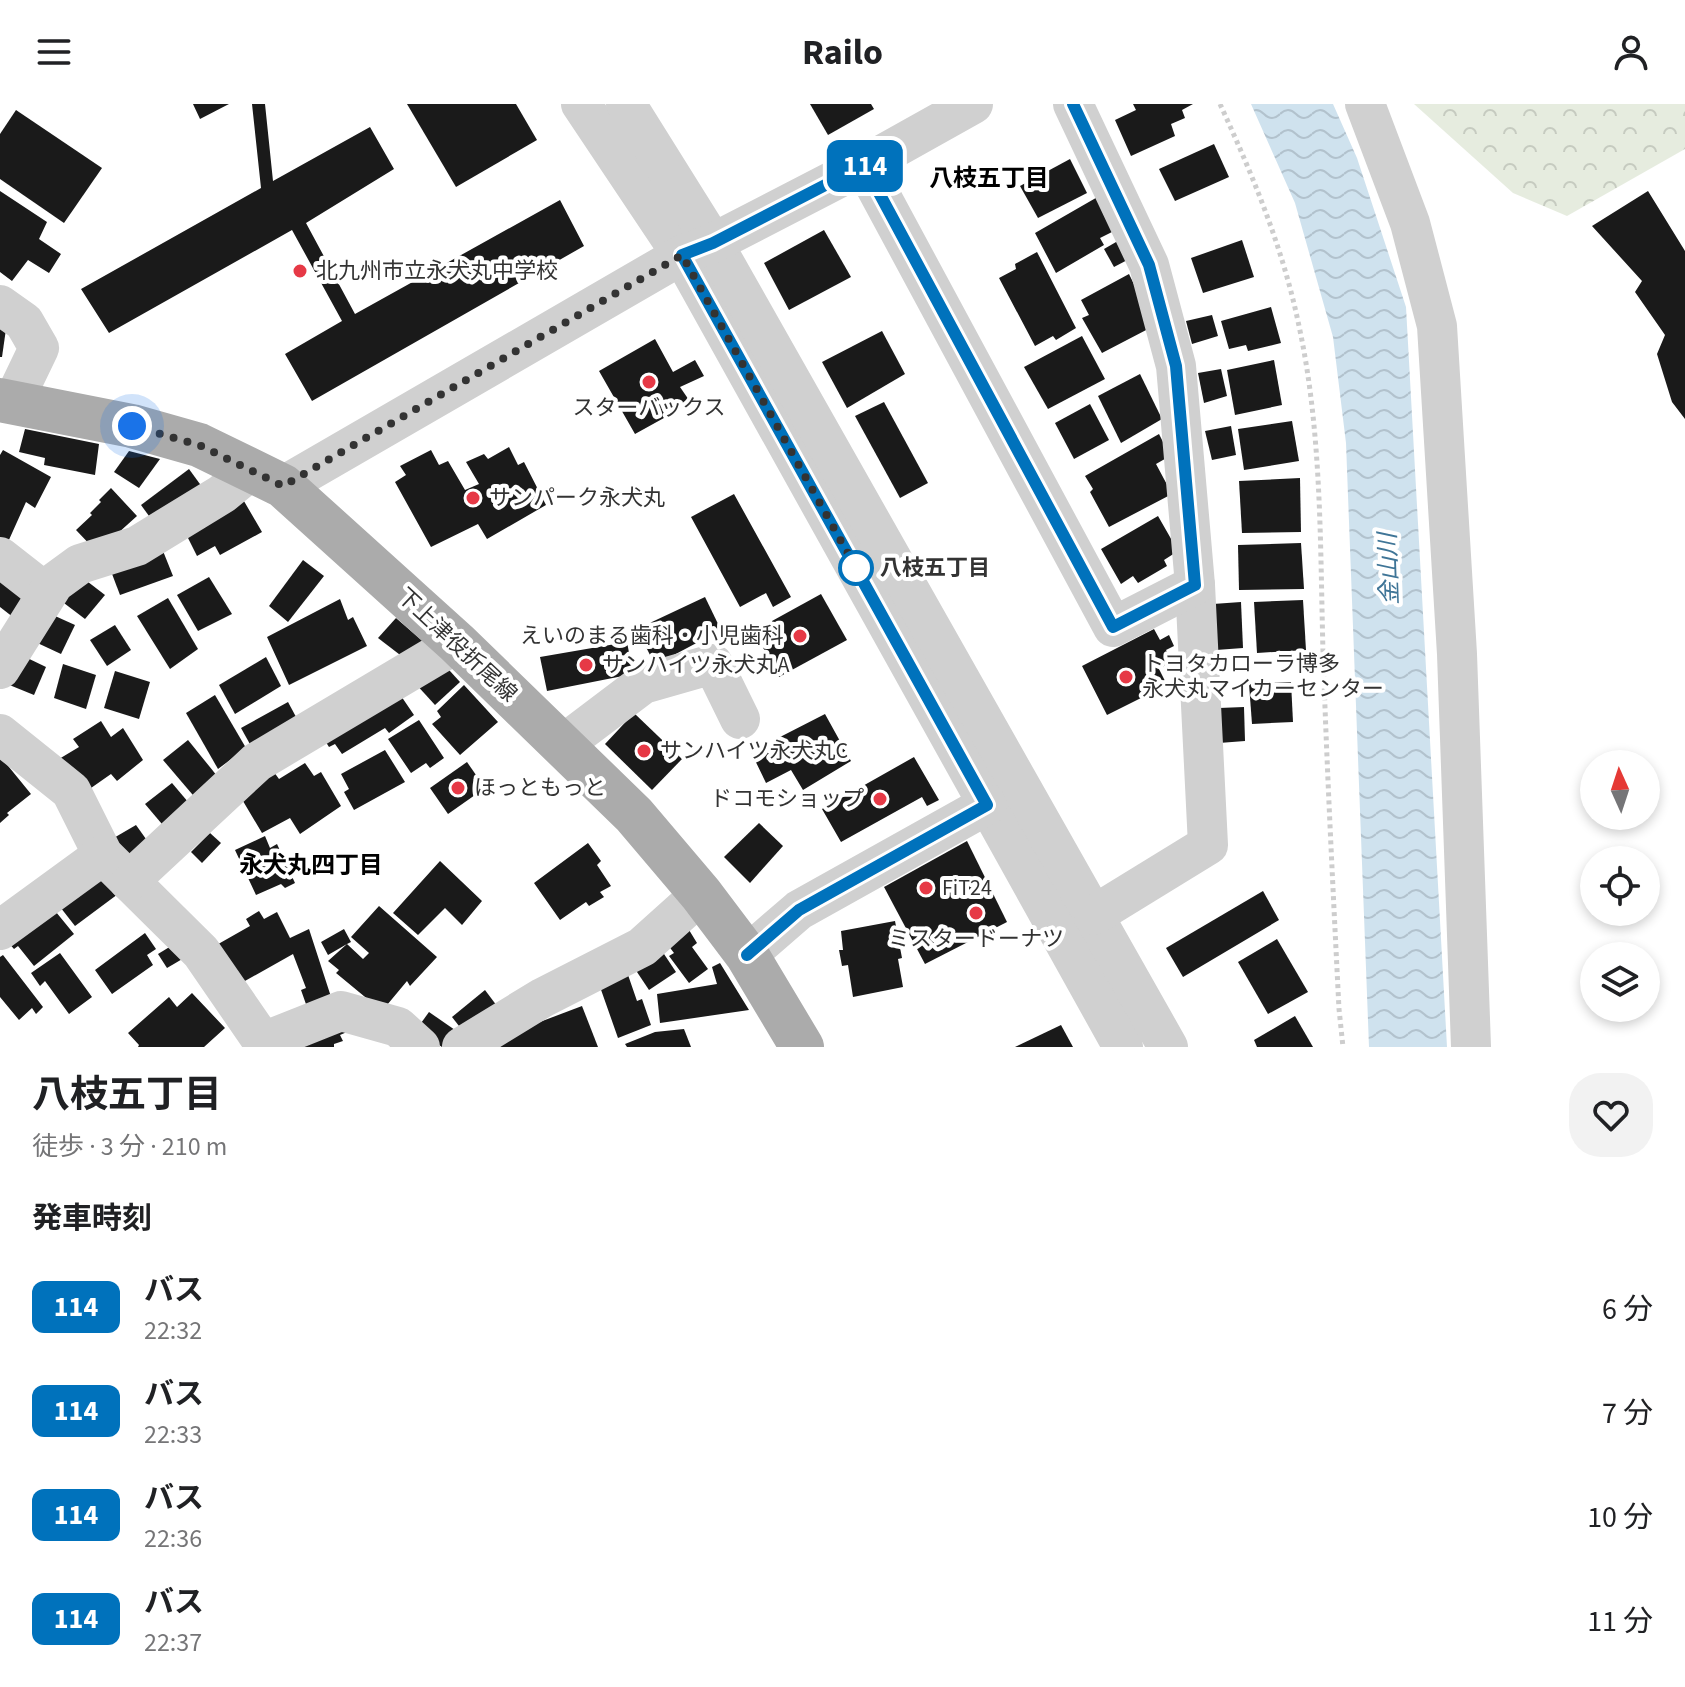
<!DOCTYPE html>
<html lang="ja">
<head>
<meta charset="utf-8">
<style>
  :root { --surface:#fff; --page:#f2f2f2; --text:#202124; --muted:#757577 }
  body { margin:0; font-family:"Source Sans 3","Noto Sans JP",sans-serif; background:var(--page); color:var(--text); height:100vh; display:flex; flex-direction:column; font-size:30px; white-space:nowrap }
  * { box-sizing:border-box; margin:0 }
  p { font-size:26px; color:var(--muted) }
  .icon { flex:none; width:44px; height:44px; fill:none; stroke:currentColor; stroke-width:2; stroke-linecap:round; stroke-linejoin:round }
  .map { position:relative; height:943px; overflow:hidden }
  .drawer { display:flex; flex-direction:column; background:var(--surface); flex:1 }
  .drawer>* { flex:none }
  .badge { padding:0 16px; border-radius:12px; font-size:28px; line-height:52px }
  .needle { width:52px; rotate:357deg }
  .buttons { position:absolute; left:1580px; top:646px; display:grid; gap:16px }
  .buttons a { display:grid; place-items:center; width:80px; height:80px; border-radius:50%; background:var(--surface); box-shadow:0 4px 12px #0003; font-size:40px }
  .you { position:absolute; width:40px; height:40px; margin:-20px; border:6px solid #fff; border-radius:50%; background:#1a73e8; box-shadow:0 0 0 12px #1a73e833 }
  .map>.badge { position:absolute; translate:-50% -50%; box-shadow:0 0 0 4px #fff }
  h2 { padding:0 32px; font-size:30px; line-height:72px }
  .round { display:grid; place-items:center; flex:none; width:84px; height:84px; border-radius:32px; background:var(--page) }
  .headline { display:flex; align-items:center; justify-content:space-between; height:136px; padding:0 32px }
  h1 { font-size:38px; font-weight:700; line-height:60px }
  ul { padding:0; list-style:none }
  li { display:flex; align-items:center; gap:24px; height:104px; padding:0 32px }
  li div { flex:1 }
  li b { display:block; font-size:30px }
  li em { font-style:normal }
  li .badge { min-width:88px; font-weight:700; text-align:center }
  header { display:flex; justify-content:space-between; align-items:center; height:104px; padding:0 32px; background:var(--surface); font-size:36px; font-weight:700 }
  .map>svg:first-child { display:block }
  .forest { fill:url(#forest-crowns) }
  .water { fill:url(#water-waves) }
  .building { fill:#1a1a1a }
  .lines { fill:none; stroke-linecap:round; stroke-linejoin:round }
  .path { stroke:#cdcdcd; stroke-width:5; stroke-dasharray:4 4; stroke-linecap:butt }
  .minor { stroke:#d0d0d0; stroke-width:40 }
  .major { stroke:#ababab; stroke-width:44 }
  .line-casing { stroke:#fff; stroke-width:18 }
  .line { stroke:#0072bc; stroke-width:12 }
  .walk { stroke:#333; stroke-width:8; stroke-dasharray:0 14.4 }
  .poi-dot { fill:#e63946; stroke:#fff; stroke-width:3 }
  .stop-dot { fill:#fff; stroke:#0072bc; stroke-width:4 }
  .labels { text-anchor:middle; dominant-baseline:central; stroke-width:8; stroke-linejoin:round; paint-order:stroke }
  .poi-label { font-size:22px; fill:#333; stroke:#fff; text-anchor:start }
  .stop-label { font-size:22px; font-weight:bold; fill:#333; stroke:#fff; text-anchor:start }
  .street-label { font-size:22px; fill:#333; stroke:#fff }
  .neighbourhood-label { font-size:24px; font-weight:bold; fill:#000; stroke:#fff }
  .water-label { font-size:24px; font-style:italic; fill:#3f7597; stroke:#fff }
</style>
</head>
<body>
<header><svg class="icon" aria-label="menu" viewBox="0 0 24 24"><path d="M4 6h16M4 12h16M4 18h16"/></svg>Railo<svg class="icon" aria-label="person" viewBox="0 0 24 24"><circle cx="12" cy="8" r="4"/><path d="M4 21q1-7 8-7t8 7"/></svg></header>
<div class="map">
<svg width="1685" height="943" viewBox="0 0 1685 943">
  <defs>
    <pattern id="forest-crowns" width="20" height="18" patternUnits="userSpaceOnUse" patternTransform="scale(2)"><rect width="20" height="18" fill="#e6ecdf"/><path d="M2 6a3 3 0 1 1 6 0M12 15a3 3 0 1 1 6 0" fill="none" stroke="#c6cbc0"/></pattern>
    <pattern id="water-waves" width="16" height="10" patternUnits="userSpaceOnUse" patternTransform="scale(2)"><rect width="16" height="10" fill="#cfe2ee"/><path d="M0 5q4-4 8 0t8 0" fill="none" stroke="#b2c2cd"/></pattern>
  </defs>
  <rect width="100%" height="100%" fill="#fff"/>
  <polygon class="forest" points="1414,0 1685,0 1685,45 1567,112 1513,89"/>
  <polygon class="water" points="1251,0 1333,0 1357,54 1406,203 1447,943 1369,943 1346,339 1333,233 1295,99"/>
  <g class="building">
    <polygon points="193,0 229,0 200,15"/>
    <polygon points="252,0 265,0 273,77 370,23 394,65 306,119 355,210 560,96 584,142 312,297 285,250 342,217 292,126 109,229 81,185 261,84"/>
    <polygon points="407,0 516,0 537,36 456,83"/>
    <polygon points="810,0 871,0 874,5 828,31"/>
    <polygon points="1133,0 1193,0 1182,6 1185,14 1171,20 1175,32 1131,52 1115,16 1136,6"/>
    <polygon points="16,6 102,64 64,119 0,75 0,30"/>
    <polygon points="1214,40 1229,73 1175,97 1159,65"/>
    <polygon points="1070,55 1087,89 1038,114 1020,82"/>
    <polygon points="0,87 47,118 39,135 61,150 49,169 28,156 12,177 0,168"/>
    <polygon points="1648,87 1685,147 1685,315 1672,298 1657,250 1665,231 1635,188 1642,177 1592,122"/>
    <polygon points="1101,91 1118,125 1100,134 1104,141 1056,169 1035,129"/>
    <polygon points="824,126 851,173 789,206 764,159"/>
    <polygon points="1123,134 1133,153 1114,163 1104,145"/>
    <polygon points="1242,136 1254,173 1203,189 1191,154"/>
    <polygon points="1037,148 1076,224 1056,236 1053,232 1035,242 999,174 1016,165 1015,160"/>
    <polygon points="1129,170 1148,209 1150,224 1102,249 1082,214 1089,211 1081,196"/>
    <polygon points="1271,203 1281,239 1248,247 1246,241 1229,245 1221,217"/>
    <polygon points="1212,211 1218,232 1192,240 1186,217"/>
    <polygon points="0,224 6,225 2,253 0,253"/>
    <polygon points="882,227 905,270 847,304 822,258"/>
    <polygon points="1082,232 1105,275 1048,305 1024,263"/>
    <polygon points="655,235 673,268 695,256 704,272 680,283 691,299 635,330 599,267"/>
    <polygon points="1274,256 1282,301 1235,311 1227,266"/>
    <polygon points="1221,265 1227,292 1204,299 1198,269"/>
    <polygon points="1140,270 1162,315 1121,339 1098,292"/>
    <polygon points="884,298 928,379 900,394 855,312"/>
    <polygon points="1090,300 1109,336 1074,355 1055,319"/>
    <polygon points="1292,317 1299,357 1244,366 1238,325"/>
    <polygon points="1231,322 1236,351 1212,356 1205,327"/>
    <polygon points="25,325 99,340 95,371 44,361 45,354 19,348"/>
    <polygon points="1159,330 1170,352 1156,360 1172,390 1109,423 1090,388 1093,385 1085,372"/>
    <polygon points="509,343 518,361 524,358 546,401 487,435 478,420 431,443 395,378 406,371 400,362 431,346 439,361 448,357 465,386 479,380 466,358 484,350 488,355"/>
    <polygon points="3,346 51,373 35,404 26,398 8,438 0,433 0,351"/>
    <polygon points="129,347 160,355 139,384 114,368"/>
    <polygon points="189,365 205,387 157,423 141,401"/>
    <polygon points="1300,374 1301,428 1242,429 1239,377"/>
    <polygon points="111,384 137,412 97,448 76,426 92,411 90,409 101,398 99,396"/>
    <polygon points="734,390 791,493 773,503 766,489 740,503 691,413"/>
    <polygon points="241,392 262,428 220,451 215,442 197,452 183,424"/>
    <polygon points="1158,412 1178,447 1164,456 1167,462 1138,479 1133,472 1121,480 1101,445"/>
    <polygon points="1301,439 1304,485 1239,486 1238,441"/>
    <polygon points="161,442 173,472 120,491 109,462"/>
    <polygon points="303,456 324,472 288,518 269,502"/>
    <polygon points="0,464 36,490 18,517 0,503"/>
    <polygon points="79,471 105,491 85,515 60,496"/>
    <polygon points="209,473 232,510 198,527 177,491"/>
    <polygon points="821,490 847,536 779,573 754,527"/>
    <polygon points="705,493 721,526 655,561 637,525"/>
    <polygon points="168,494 198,545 170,565 137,512"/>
    <polygon points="340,495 348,516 353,513 367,542 289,581 267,533"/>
    <polygon points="1303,496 1306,546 1257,549 1254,498"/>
    <polygon points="1241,498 1243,544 1216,546 1213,500"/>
    <polygon points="44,507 75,521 61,550 31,536"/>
    <polygon points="396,514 426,540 408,557 378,534"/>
    <polygon points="115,521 131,546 107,562 90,536"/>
    <polygon points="1154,525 1160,536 1169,531 1174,542 1166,546 1173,559 1159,565 1167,581 1107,611 1082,562"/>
    <polygon points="627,538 633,570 547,587 540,553"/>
    <polygon points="19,550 46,563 34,591 7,580"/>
    <polygon points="266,553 281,582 235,610 219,581"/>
    <polygon points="439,555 460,578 435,601 414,578"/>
    <polygon points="63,560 96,571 86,605 54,594"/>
    <polygon points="115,567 150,578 139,615 104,604"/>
    <polygon points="1291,578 1293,618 1252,620 1249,580"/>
    <polygon points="464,581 498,618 460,651 432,620 441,613 437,607"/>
    <polygon points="397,586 414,611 389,629 385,624 342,650 335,640 329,643 322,632"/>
    <polygon points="215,591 246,644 218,665 186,609"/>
    <polygon points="288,598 302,624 256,651 241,624"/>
    <polygon points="1244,603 1245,637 1219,639 1219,604"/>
    <polygon points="634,609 682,655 652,686 605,640"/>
    <polygon points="825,610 851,657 803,686 791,666 766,679 751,648"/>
    <polygon points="419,616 444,654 430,664 426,659 411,669 388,635"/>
    <polygon points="101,617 111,633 123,624 143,656 117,677 111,670 81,691 59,655 79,643 73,635"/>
    <polygon points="188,636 222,678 198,697 163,656"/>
    <polygon points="385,646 405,678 354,706 344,688 349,685 341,670"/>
    <polygon points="0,652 31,690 7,709 9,711 0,719"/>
    <polygon points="914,653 939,696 927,702 922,693 841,738 822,705"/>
    <polygon points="467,658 485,684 448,710 430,684"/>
    <polygon points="305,659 314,672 321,668 341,702 300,730 290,714 262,729 240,692 271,664 279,675"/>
    <polygon points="172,679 194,705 167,726 145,700"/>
    <polygon points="759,719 783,742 750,779 724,753"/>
    <polygon points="136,721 151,742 126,758 112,735"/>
    <polygon points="210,729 221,739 202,759 191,748"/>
    <polygon points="265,732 270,744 277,740 295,779 285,784 281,780 256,791 235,746"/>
    <polygon points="967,737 1007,818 925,860 884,783"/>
    <polygon points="588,739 601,757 597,761 611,782 600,788 604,793 589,802 586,798 560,816 534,779"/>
    <polygon points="440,757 482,797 462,821 445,804 418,831 393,809"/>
    <polygon points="103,767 118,790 75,822 57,799"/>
    <polygon points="1263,787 1279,816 1183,873 1166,844"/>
    <polygon points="379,802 437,853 410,882 407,877 382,907 336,869 339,866 328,857 347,840 328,851 321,838 344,825 351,838 347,840 363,855 369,849 351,833"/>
    <polygon points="259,807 264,815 277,808 290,834 309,825 333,899 307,903 301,886 306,884 293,850 236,882 213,843 250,822 246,815"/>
    <polygon points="56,808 74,830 34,862 18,842 14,845 6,836"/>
    <polygon points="895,817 902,854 898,855 903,883 853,893 848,861 842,862 839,846 843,846 841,827"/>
    <polygon points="686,821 697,839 692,843 708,865 689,879 669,852 674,849 665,837"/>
    <polygon points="145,829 156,845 147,851 153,861 112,890 95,866"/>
    <polygon points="1277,835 1308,888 1268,910 1238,858"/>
    <polygon points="176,839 184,854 167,864 158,850"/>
    <polygon points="660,844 676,868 649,886 633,862"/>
    <polygon points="60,849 92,893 69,910 45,877 40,882 31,869"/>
    <polygon points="3,851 43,903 36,910 32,904 19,916 0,893 0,853"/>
    <polygon points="720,859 749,906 660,919 657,890 717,880 712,863"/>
    <polygon points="627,868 637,897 642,895 651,921 618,934 599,880"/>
    <polygon points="485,886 500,906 466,931 452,913"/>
    <polygon points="192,889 225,924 204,943 138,943 139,941 128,929 169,893 177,903"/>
    <polygon points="582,902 598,943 489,943 487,938"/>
    <polygon points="429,908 455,926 442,943 416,926"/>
    <polygon points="1295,912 1313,943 1257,943 1254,936"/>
    <polygon points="343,919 347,928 340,931 343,937 334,940 334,943 298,943"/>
    <polygon points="1061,921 1073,943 1015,943"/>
    <polygon points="684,925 691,943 627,943 625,940 655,928"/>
  </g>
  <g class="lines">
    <path class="path" d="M1220 0C1253 72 1283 144 1299 222 1322 329 1320 439 1323 548 1327 667 1333 786 1339 905L1343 943"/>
    <g class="minor">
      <polyline points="581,0 682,151 1123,943"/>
      <polyline points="626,0 713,139 1168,943"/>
      <polyline points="1073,0 1149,161 1176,262 1195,481 1208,741 1094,811"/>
      <polyline points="1365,0 1410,119 1437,222 1457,550 1471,943"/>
      <polyline points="864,61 1113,523 1195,481"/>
      <polyline points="0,201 24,218 39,244 13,298"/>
      <polyline points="283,382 682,151 713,139 864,61 973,0"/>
      <polyline points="0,453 46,489"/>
      <polyline points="0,565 54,479 80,460 137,442 222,390 250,367"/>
      <polyline points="0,630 71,687 103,751 201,848 263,938 341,907 398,923 420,943"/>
      <polyline points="561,642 643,580 713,560 740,615"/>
      <polyline points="129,777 257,658 457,539"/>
      <polyline points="0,826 103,751"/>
      <polyline points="747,851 799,806 987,701"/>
      <polyline points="462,943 542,894 642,843 701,790"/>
    </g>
    <polyline class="major" points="0,296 132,322 199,341 283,382 457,539 634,711 701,790 747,851 802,943"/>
  </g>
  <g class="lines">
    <g class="line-casing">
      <polyline id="line" points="747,851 799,806 987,701 682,151 713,139 864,61 1113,523 1195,481 1176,262 1149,161 1073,0"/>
    </g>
    <use href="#line" class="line"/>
    <polyline class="walk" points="132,322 199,341 283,382 682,151 856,464"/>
  </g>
  <g class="poi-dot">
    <circle cx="300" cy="167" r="8"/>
    <circle cx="649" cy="278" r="8"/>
    <circle cx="473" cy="394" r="8"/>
    <circle cx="800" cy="532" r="8"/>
    <circle cx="586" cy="561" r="8"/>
    <circle cx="1126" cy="573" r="8"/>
    <circle cx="644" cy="647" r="8"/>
    <circle cx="458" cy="684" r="8"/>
    <circle cx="880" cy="695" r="8"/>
    <circle cx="926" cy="784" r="8"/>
    <circle cx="976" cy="809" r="8"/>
  </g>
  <circle class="stop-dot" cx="856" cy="464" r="16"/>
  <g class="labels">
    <g class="poi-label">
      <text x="316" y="167">北九州市立永犬丸中学校</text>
      <text x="649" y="304" text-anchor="middle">スターバックス</text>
      <text x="489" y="394">サンパーク永犬丸</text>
      <text x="784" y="532" text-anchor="end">えいのまる歯科・小児歯科</text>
      <text x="1142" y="560">トヨタカローラ博多<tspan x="1142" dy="25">永犬丸マイカーセンター</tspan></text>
      <text x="602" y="561">サンハイツ永犬丸A</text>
      <text x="660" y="647">サンハイツ永犬丸C</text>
      <text x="474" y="684">ほっともっと</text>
      <text x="864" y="695" text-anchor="end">ドコモショップ</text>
      <text x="942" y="784">FiT24</text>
      <text x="976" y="835" text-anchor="middle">ミスタードーナツ</text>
    </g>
    <g class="stop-label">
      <text x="880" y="464">八枝五丁目</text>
    </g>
    <g class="street-label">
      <text transform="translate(457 541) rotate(43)">下上津役折尾線</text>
    </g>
    <g class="neighbourhood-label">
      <text x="989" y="74">八枝五丁目</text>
      <text x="311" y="761">永犬丸四丁目</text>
    </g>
    <g class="water-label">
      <text transform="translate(1389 465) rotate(-92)">金山川</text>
    </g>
  </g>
</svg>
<div class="buttons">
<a><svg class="needle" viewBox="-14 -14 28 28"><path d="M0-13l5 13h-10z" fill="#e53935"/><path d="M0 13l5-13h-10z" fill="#757577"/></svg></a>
<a><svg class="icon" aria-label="locate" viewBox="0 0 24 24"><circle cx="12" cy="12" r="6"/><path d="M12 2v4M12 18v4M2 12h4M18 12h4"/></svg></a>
<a><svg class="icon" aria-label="layers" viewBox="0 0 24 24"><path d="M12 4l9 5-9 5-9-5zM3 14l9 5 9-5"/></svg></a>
</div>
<div class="you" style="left:132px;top:322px"></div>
<b class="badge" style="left:865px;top:62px;background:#0072bc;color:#fff">114</b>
</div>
<section class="drawer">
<div class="headline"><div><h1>八枝五丁目</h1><p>徒歩 · 3 分 · 210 m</p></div><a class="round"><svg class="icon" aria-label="heart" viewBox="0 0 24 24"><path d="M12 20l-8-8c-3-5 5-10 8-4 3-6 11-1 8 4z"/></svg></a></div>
<h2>発車時刻</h2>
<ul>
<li><span class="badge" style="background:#0072bc;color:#fff">114</span><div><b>バス</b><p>22:32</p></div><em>6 分</em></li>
<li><span class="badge" style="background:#0072bc;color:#fff">114</span><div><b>バス</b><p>22:33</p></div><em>7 分</em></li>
<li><span class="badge" style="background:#0072bc;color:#fff">114</span><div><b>バス</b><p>22:36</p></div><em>10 分</em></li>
<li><span class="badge" style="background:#0072bc;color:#fff">114</span><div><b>バス</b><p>22:37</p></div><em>11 分</em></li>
</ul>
</section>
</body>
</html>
